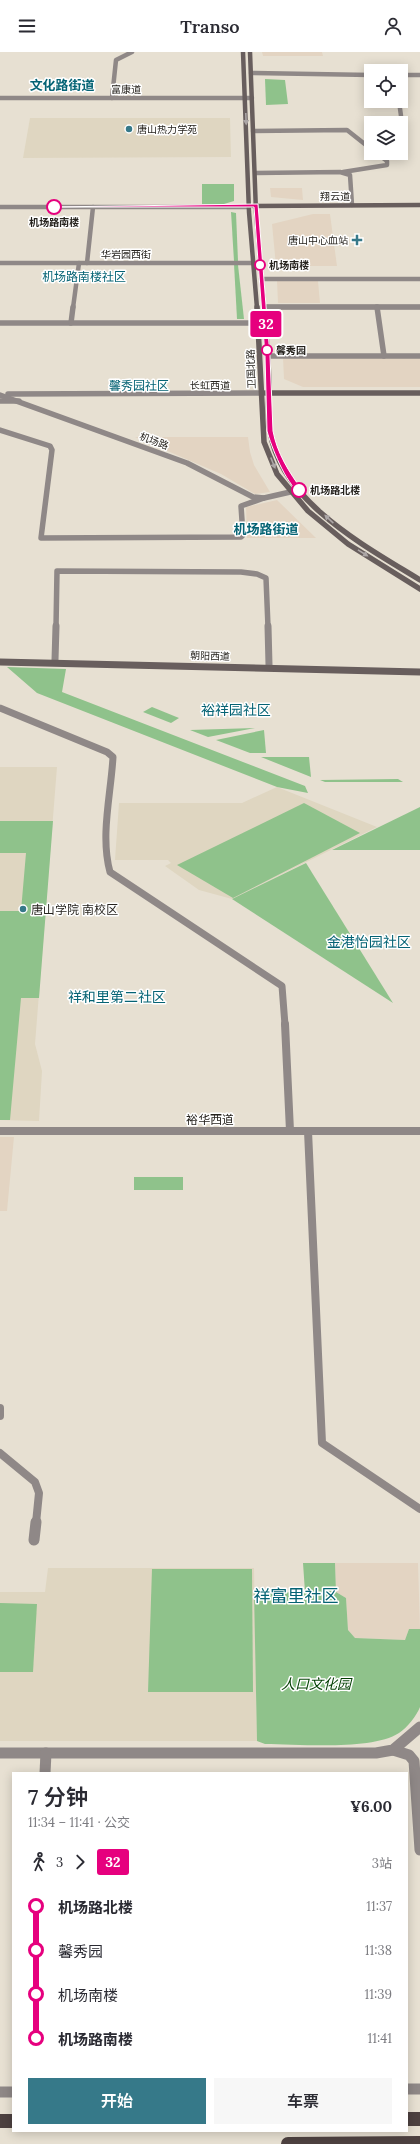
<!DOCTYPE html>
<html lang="zh">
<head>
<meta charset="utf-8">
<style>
  :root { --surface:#fff; --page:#f7f7f7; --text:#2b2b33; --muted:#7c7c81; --accent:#367989 }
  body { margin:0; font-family:Lora,"Noto Sans SC",serif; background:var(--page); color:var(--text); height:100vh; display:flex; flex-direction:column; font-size:15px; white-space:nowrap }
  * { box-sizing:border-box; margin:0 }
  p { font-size:13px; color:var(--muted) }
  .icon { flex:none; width:22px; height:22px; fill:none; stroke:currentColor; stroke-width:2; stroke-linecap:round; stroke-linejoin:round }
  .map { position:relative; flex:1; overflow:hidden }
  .side { position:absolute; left:12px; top:1720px; width:396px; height:360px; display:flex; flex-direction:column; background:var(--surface); border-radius:0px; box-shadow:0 2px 10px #0003 }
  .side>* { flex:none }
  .badge { padding:0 8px; border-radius:3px; font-size:14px; line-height:26px }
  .tools { position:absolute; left:364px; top:12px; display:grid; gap:8px }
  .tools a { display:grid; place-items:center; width:44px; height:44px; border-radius:0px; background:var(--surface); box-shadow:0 2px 10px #0003; font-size:20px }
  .map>.badge { position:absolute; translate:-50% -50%; box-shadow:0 0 0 2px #fff }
  .legs { display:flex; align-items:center; gap:6px; height:44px; padding:0 16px; font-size:13px }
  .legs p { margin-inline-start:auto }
  .summary { display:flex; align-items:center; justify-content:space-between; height:68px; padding:0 16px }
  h1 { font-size:22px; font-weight:600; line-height:30px }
  .button { display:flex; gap:8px; margin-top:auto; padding:8px 16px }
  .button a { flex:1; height:46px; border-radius:0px; background:var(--accent); color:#fff; font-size:16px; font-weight:600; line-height:46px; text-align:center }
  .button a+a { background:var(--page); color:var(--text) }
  ul { padding:0 16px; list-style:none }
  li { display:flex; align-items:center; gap:14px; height:44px; font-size:15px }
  li i { display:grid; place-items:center; width:6px; height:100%; margin:0 5px; background:currentColor }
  li i::after { content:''; width:10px; height:10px; margin:-5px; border:3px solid; border-radius:50%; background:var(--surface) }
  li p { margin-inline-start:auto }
  li:first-child i { background:linear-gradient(#0000 50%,currentColor 0) }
  li:last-child i { background:linear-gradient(currentColor 50%,#0000 0) }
  header { display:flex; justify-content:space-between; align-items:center; height:52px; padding:0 16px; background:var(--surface); font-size:18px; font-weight:600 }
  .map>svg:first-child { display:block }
  .commercial { fill:#e3d4c2 }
  .education { fill:#dfd6c1 }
  .green { fill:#8fc28b }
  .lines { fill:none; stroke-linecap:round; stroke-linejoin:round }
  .minor-far4 { stroke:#8f8887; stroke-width:4.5 }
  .minor-far3 { stroke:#8f8887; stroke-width:5.5 }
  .minor-far2 { stroke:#8f8887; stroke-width:7 }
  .minor-far1 { stroke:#8f8887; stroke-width:8 }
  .minor { stroke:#8f8887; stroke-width:11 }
  .tertiary-far2 { stroke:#8f8887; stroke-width:4.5 }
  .tertiary-far1 { stroke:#8f8887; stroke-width:5.5 }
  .tertiary { stroke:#8f8887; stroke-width:8 }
  .secondary-far2 { stroke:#685e5d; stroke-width:4.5 }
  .secondary-far1 { stroke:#685e5d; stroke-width:5.5 }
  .secondary { stroke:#685e5d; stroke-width:7 }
  .primary { stroke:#4d4140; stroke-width:14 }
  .oneway { fill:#aca6a6 }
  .line-1 { fill:#e6007e; stroke:#fff }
  .poi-dot { fill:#367989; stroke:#fff; stroke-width:1.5 }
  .stop-1-dot { fill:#fff; stroke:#e6007e; stroke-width:2 }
  .labels { text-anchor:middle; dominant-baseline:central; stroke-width:3; stroke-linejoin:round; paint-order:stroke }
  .far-street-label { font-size:10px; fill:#26231e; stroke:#fff }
  .far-poi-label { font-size:10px; fill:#26231e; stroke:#fff; text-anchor:start }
  .far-stop-label { font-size:10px; font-weight:bold; fill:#26231e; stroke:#fff; text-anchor:start }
  .far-quarter-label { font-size:12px; fill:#056374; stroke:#fff }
  .poi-label { font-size:12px; fill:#26231e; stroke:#fff; text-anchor:start }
  .street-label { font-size:12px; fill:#26231e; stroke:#fff }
  .far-district-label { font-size:13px; font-weight:bold; fill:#056374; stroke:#fff }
  .quarter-label { font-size:14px; fill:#056374; stroke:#fff }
  .near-park-label { font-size:14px; font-style:italic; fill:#003f00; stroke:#fff }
  .near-quarter-label { font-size:17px; fill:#056374; stroke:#fff }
</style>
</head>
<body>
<header><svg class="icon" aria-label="menu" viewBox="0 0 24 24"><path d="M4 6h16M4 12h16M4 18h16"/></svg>Transo<svg class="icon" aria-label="person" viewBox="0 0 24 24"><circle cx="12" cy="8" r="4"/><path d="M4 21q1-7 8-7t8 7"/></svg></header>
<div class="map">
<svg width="420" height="2092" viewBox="0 0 420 2092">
  <rect width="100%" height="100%" fill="#e7e0d2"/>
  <g class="commercial">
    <polygon points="262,0 322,0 323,4 263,4"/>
    <polygon points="51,28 74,28 74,35 50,35"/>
    <polygon points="270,136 302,136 303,148 271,145"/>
    <polygon points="313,162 330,162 337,214 276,214 272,172"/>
    <polygon points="277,229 318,229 320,251 278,251"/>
    <polygon points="283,306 420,306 420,335 303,335 284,327"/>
    <polygon points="135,385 248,385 250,400 254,413 270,440 255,442 221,422"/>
    <polygon points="277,448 316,486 247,486 246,455"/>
    <polygon points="0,1085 14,1085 7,1159 0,1159"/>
    <polygon points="335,1511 418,1511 420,1577 409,1577 405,1588 355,1586 348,1578 346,1546 336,1540"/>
  </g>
  <g class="education">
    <polygon points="30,66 230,66 231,105 23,106"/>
    <polygon points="0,715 57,715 35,992 42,1019 39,1069 0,1068"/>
    <polygon points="277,735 377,775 232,847 199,838 165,814 171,811 168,808 115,808 119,751 242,751"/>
    <polygon points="48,1516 254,1516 257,1689 0,1689 0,1540 45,1540"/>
  </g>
  <g class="green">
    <polygon points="265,27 285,28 288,52 266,53"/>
    <polygon points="202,132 234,132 234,149 224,152 202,152"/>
    <polygon points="231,160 236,161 238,209 234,209"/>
    <polygon points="234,212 238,213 244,267 237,267"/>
    <polygon points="7,615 66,617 62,640 305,734 308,741 277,735 37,641"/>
    <polygon points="152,655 179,666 171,671 143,660"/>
    <polygon points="255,676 208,685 190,678"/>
    <polygon points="264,678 266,701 250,701 216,688"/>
    <polygon points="261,705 309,705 311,725"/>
    <polygon points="398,727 403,730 325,730 320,728"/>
    <polygon points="304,751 360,781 233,846 177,813"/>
    <polygon points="420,755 420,798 332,798"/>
    <polygon points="0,769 53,769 39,946 21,946 10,1068 0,1068 0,859 21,859 26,801 0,801"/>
    <polygon points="306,811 393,951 232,847"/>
    <rect x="134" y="1125" width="49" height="13"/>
    <path d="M303 1511H335L336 1540 346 1546 348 1578 355 1586 405 1588 409 1577H420V1655C417 1663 407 1676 399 1681 371 1699 299 1692 265 1692L257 1689 254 1541 305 1540Z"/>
    <polygon points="152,1517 252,1517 253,1640 148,1640"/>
    <polygon points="0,1551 37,1552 33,1620 0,1620"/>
  </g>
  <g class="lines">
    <g class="minor-far4">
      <polyline points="251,21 371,23"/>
      <polyline points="401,23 420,23"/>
      <polyline points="112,46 116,8 132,0"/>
      <polyline points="399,49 401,64"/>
      <polyline points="253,79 347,78 371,97"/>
      <polyline points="343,120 387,113 387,109 376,101"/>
      <polyline points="256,121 340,120 350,123 352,153"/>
      <polyline points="0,211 252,211"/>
      <polyline points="87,211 93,155"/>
      <polyline points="261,227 420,227"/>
      <polyline points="264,255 420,255"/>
      <polyline points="73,256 79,211"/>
    </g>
    <g class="minor-far3">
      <polyline points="264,255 420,255"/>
      <polyline points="377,255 384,304"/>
      <polyline points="0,271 258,271"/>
      <polyline points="71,271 73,255"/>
      <polyline points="268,304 420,304"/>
      <polyline points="0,349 19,349"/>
      <polyline points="0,378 50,394 52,398 41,486 241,485 243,483 241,454 264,446"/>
      <polyline points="56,575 57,519 241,520 257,522 266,526 268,575"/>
    </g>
    <g class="minor-far2">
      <polyline points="268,574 269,613"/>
      <polyline points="55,608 56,574"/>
      <path d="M0 656 107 700 113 705C111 742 100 784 110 820L282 934 285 973"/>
    </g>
    <g class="minor-far1">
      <polyline points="285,972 290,1079"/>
      <polyline points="308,1079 322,1391 420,1457"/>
      <polyline points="0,1356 0,1364"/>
      <polyline points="0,1401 35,1430 39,1441 36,1471"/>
    </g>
    <g class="minor">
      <polyline points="34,1488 36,1470"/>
      <polyline points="393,1698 409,1703 414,1709 420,1798"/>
      <polyline points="0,1701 376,1701 393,1698 420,1675"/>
      <polyline points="45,1721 46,1701"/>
      <polyline points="407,2037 420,2037"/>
      <polyline points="0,2040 13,2040"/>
    </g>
    <g class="tertiary-far2">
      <polyline points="0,46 252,46"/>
      <polyline points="0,155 249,155"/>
    </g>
    <g class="tertiary-far1">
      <polyline points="8,342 261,341"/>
      <polyline points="0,343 187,411 253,445 264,446 299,438"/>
    </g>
    <polyline class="tertiary" points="0,1079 420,1079"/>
    <g class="secondary-far2">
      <polyline points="243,0 249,160 257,256"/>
      <polyline points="250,0 256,160 264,256"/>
      <polyline points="253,154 420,153"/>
    </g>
    <g class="secondary-far1">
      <polyline points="257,255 264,390 277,422 308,459 348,492 420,537"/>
      <path d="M264 255C266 280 268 305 269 330 269 346 267 363 270 379 281 450 365 494 420 528"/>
      <polyline points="265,341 420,341"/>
    </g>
    <polyline class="secondary" points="0,610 420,620"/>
    <g class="primary">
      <polyline points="407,2067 420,2067"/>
      <polyline points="0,2069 13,2069"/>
      <polyline points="288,2092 420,2091"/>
    </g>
  </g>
  <defs><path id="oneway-solid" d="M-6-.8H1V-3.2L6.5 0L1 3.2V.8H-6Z"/></defs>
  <g class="oneway">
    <use href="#oneway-solid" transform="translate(246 67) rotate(88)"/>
    <use href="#oneway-solid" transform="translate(273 411) rotate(68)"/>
    <use href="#oneway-solid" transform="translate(329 467) rotate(-137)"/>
    <use href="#oneway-solid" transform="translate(363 501) rotate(32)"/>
  </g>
  <path class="line-1" d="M258 152 270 304 273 379C277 401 289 420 302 438L299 440C286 432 271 394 267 379L265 304 254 155H51Z"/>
  <g class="poi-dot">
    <circle cx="129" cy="77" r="4"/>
    <path d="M355 182h4v4h4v4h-4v4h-4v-4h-4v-4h4z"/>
    <circle cx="23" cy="857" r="4"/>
  </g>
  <g class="stop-1-dot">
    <circle cx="54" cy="155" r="7"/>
    <circle cx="260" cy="213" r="5"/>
    <circle cx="267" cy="298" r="5"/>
    <circle cx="299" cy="438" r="7"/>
  </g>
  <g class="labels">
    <g class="far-street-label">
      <text x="126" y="37">富康道</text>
      <text x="335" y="144">翔云道</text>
      <text x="126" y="202">华岩园西街</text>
      <text transform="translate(251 317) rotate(-92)">卫国北路</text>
      <text x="210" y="333">长虹西道</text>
      <text transform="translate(154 389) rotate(21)">机场路</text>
      <text transform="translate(210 604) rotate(2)">朝阳西道</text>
    </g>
    <g class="far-poi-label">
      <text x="137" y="77">唐山热力学苑</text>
      <text x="348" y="188" text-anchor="end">唐山中心血站</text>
    </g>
    <g class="far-stop-label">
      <text x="54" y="170" text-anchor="middle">机场路南楼</text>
      <text x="269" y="213">机场南楼</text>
      <text x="276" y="298">馨秀园</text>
      <text x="310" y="438">机场路北楼</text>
    </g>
    <g class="far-quarter-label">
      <text x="84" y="224">机场路南楼社区</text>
      <text x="139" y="333">馨秀园社区</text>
    </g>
    <g class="poi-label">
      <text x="31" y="857">唐山学院 南校区</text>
    </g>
    <g class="street-label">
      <text x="210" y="1067">裕华西道</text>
    </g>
    <g class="far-district-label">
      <text x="62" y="33">文化路街道</text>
      <text x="266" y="477">机场路街道</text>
    </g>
    <g class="quarter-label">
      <text x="236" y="658">裕祥园社区</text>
      <text x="369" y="890">金港怡园社区</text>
      <text x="117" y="945">祥和里第二社区</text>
    </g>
    <g class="near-park-label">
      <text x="316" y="1632">人口文化园</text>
    </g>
    <g class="near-quarter-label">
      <text x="296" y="1544">祥富里社区</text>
    </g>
  </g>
</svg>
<div class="tools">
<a><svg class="icon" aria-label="locate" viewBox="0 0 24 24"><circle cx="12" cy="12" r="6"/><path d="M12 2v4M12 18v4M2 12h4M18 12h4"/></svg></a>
<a><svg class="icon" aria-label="layers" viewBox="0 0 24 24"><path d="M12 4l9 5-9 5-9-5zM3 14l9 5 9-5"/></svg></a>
</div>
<b class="badge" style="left:266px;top:272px;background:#e6007e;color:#fff">32</b>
<section class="side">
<div class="summary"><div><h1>7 分钟</h1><p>11:34 – 11:41 · 公交</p></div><b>¥6.00</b></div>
<div class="legs"><svg class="icon" aria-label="walk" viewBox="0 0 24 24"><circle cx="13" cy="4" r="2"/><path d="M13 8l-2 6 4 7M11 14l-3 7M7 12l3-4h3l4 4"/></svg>3<svg class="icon" aria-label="forward" viewBox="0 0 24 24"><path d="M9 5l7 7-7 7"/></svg><b class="badge" style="background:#e6007e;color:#fff">32</b><p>3站</p></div>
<ul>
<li><i style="color:#e6007e"></i><b>机场路北楼</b><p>11:37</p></li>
<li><i style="color:#e6007e"></i><span>馨秀园</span><p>11:38</p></li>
<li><i style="color:#e6007e"></i><span>机场南楼</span><p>11:39</p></li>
<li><i style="color:#e6007e"></i><b>机场路南楼</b><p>11:41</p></li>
</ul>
<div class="button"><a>开始</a><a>车票</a></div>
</section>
</div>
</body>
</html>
